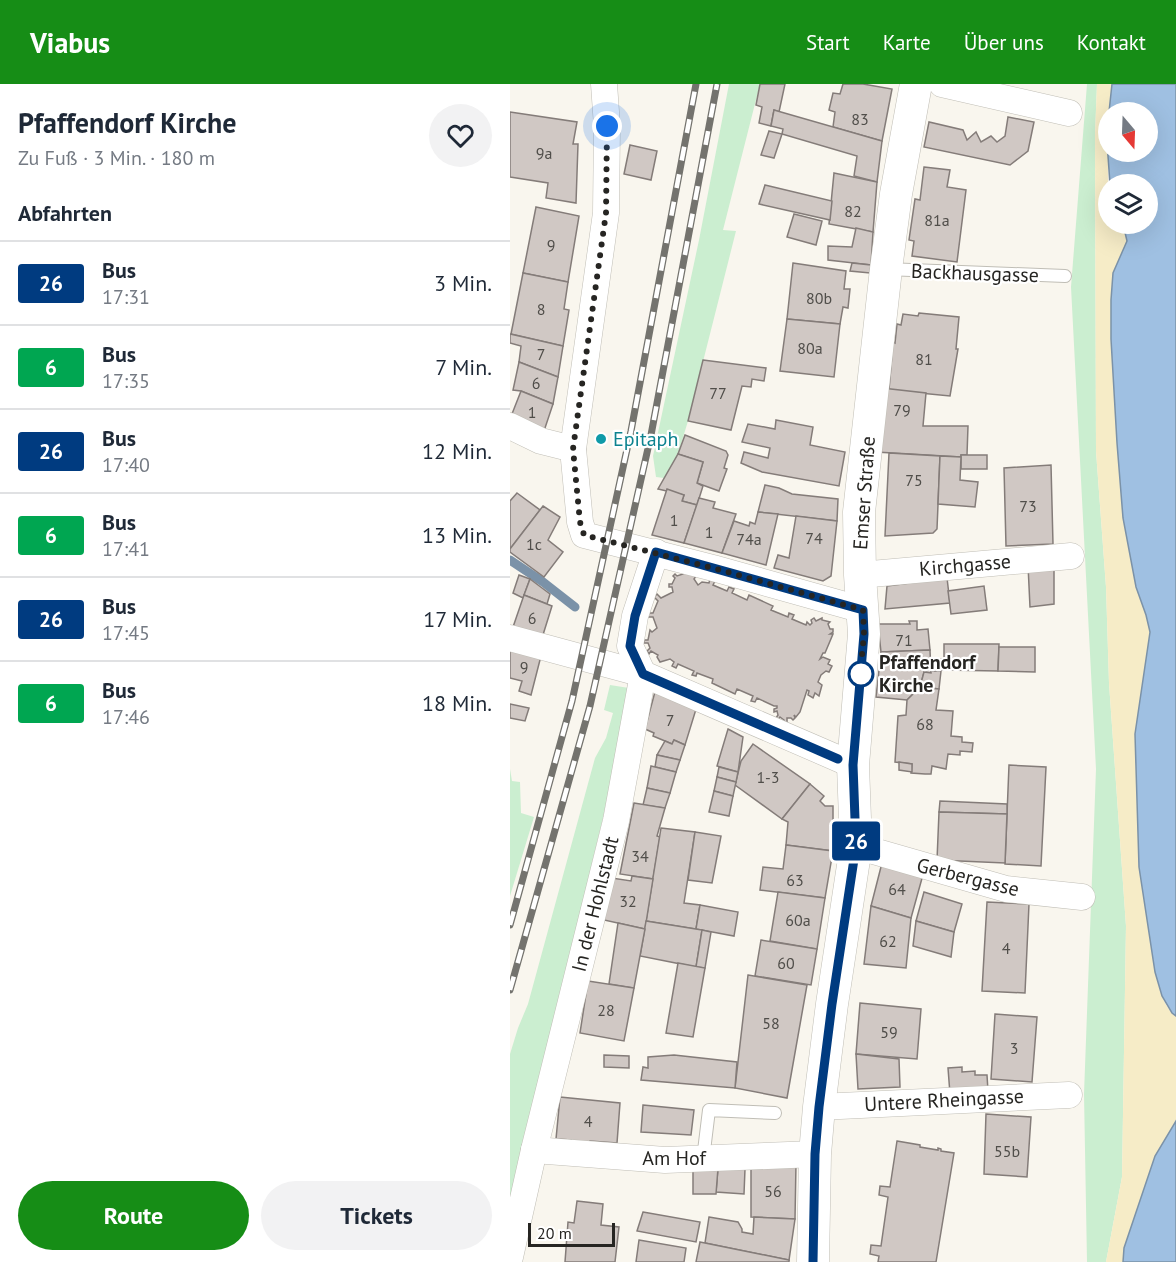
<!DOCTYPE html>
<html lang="de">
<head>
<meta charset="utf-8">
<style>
  :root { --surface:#fff; --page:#f2f2f3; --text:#1f2937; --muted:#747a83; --line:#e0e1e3; --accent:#168d16 }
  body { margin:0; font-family:"PT Sans",sans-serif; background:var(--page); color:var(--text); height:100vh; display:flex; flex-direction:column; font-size:22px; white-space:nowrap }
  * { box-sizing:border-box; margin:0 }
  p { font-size:20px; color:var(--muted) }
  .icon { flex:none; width:33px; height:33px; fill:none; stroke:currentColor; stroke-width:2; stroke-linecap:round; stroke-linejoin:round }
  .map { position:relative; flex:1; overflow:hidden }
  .details { display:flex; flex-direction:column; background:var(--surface); width:510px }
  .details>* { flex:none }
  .badge { padding:0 12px; border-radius:4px; font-size:21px; line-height:39px }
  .needle { width:39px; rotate:161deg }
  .fabs { position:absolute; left:588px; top:18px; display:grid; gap:12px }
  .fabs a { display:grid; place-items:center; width:60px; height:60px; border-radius:50%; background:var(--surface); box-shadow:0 6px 24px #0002; font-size:30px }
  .scale { position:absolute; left:18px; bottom:15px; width:87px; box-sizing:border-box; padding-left:6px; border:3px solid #262522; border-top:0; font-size:16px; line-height:21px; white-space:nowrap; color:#262522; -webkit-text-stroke:4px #fff; paint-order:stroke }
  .you { position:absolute; width:30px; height:30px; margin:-15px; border:4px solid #fff; border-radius:50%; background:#1a73e8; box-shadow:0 0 0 9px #1a73e833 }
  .map>.badge { position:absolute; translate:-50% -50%; box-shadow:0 0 0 3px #fff }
  h2 { padding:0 18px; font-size:22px; line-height:54px }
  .round { display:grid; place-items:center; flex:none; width:63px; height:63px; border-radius:32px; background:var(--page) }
  .head { display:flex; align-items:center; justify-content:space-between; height:102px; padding:0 18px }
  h1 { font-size:28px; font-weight:700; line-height:45px }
  .button { display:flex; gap:12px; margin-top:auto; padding:12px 18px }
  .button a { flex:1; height:69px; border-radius:36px; background:var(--accent); color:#fff; font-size:24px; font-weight:700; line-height:69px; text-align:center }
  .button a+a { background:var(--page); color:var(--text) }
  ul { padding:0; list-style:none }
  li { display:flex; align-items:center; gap:18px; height:84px; padding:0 18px; border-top:2px solid var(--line) }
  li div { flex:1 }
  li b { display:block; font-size:22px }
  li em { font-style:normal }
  li .badge { min-width:66px; font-weight:700; text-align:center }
  header { display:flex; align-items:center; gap:36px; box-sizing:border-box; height:84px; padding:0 30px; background:var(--accent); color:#fff }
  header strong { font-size:28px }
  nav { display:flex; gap:33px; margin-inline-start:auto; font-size:21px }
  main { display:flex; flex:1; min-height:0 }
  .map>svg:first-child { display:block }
  .green { fill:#cbeed0 }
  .sand { fill:#f6ecc7 }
  .water { fill:#9fc0e2; stroke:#7b92a8; stroke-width:1.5 }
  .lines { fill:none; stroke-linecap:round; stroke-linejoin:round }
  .stream { stroke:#7b92a8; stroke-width:9 }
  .building { fill:#d0c8c4; stroke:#847c79; stroke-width:1.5 }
  .service-casing { stroke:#c0beb6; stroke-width:14 }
  .minor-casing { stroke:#c0beb6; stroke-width:27 }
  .tertiary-casing { stroke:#c0beb6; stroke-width:33 }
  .service { stroke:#fff; stroke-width:12 }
  .minor { stroke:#fff; stroke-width:26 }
  .tertiary { stroke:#fff; stroke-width:32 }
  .rail-casing { stroke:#74736e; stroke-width:7 }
  .rail { stroke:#fff; stroke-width:4.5; stroke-dasharray:14; stroke-linecap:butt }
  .line-casing { stroke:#fff; stroke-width:14 }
  .line { stroke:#003b80; stroke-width:9 }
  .walk { stroke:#262522; stroke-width:6; stroke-dasharray:0 10.8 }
  .culture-dot { fill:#0f9aa8; stroke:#fff; stroke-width:2 }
  .stop-dot { fill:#fff; stroke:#003b80; stroke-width:3 }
  .labels { text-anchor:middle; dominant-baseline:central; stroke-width:4.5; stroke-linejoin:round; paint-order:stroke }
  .number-label { font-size:16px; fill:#504e4a }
  .street-label { font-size:20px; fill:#262522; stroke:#fff }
  .culture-label { font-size:20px; fill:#0d838f; stroke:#fff; text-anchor:start }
  .stop-label { font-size:20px; font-weight:bold; fill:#262522; stroke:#fff; text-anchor:start }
</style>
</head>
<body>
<header>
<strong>Viabus</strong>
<nav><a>Start</a><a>Karte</a><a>Über uns</a><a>Kontakt</a></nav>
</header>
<main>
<section class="details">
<div class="head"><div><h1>Pfaffendorf Kirche</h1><p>Zu Fuß · 3 Min. · 180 m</p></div><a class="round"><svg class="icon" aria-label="heart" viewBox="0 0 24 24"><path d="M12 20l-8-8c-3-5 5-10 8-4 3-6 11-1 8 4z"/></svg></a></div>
<h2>Abfahrten</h2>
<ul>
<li><span class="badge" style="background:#003b80;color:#fff">26</span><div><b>Bus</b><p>17:31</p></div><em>3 Min.</em></li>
<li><span class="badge" style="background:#00a651;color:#fff">6</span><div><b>Bus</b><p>17:35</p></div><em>7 Min.</em></li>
<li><span class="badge" style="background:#003b80;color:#fff">26</span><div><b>Bus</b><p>17:40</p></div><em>12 Min.</em></li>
<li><span class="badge" style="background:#00a651;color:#fff">6</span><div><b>Bus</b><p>17:41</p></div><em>13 Min.</em></li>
<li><span class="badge" style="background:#003b80;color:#fff">26</span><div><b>Bus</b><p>17:45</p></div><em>17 Min.</em></li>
<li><span class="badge" style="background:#00a651;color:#fff">6</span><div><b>Bus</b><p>17:46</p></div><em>18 Min.</em></li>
</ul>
<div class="button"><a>Route</a><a>Tickets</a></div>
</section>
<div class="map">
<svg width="666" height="1178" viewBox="0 0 666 1178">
  <rect width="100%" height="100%" fill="#f9f6ee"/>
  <g class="green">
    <polygon points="219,0 250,0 213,146 226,147 178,337 168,370 154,394 146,393 143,372 189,156"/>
    <polygon points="577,0 587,0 585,51 586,367 596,503 599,599 616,842 612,1093 596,1178 577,1178 574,1010 586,685 561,203"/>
    <polygon points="100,601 119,604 93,734 0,1116 0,970 8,944 18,920 85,674 96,654 103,629 94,626"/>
    <polygon points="0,685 2,697 10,698 11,729 24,733 0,812"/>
  </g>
  <path class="sand" d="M587 0H602C597 47 598 93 598 140H613L617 157 603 189 601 255 613 434 626 503 636 531 640 548 625 650 645 888C649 903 653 923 666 932V1037L645 1073 614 1164 613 1178H596L612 1093 616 842 599 599 596 503 586 367 585 51Z"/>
  <g class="water">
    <polygon points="602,0 666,0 666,932 662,929 652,912 645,888 629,783 625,650 640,548 636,531 626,503 613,434 607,359 601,255 601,216 603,189 617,157 613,140 638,140 638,100 600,100 597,58 598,39 598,68 638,68 638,28 599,28"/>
    <polygon points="666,1037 666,1178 613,1178 614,1164 645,1072"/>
  </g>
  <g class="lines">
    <polyline class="stream" points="0,476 33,498 65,523"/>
  </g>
  <g class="building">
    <polygon points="250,0 275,0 269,28 264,26 261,42 249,39 252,23 246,21"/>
    <polygon points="333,0 353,0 382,5 372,57 323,43 325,28 319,26 323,9 330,10"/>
    <polygon points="264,26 372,57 367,98 344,92 347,72 272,50 273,45 261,42"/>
    <polygon points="0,28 67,38 63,60 68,60 66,119 36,114 38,99 0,93"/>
    <polygon points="498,33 524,38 518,67 500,81 414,63 419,38 453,46 457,56 466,48 471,58 481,52 487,58 495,52"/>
    <polygon points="259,47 272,50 264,74 251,71"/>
    <polygon points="120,61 147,67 141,96 114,90"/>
    <polygon points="414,83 440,86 437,103 456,106 447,178 402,172 404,157 399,156 405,115 410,116"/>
    <polygon points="324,89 367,98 363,148 319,140"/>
    <polygon points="255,101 322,117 320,136 249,120"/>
    <polygon points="26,123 69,132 58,198 13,189"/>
    <polygon points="284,130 312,137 306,161 277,153"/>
    <polygon points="346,144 363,148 361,181 318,176 318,162 342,163"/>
    <polygon points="283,179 336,187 334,205 340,205 338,224 333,223 330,240 277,235"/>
    <polygon points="342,179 361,181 360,189 340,187"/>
    <polygon points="13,189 58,198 54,225 59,226 53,262 1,250"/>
    <polygon points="409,229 449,233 446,265 448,265 440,312 379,306 383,258 385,259 387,240 391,241 393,230 408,232"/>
    <polygon points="277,235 330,240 324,293 270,287"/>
    <polygon points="0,250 53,262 48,293 9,278 11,262 0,259"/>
    <polygon points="193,276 256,284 254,297 242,295 241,303 232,302 221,346 178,337"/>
    <polygon points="9,278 48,293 43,320 11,307 3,306"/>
    <polygon points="372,304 416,309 413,342 458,342 457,371 451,371 451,373 366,368"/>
    <polygon points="11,307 43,320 33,350 0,335"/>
    <polygon points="266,336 303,343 300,361 335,368 329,402 252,388 231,379 234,368 258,374 260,364 232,358 238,340 265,345"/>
    <polygon points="175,351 216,367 218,371 214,384 217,385 209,407 187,399 193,378 168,370"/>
    <polygon points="379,369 430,372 427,445 423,449 375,452"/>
    <polygon points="168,370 193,378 187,399 193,402 187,421 172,417 174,411 148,405"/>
    <rect x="451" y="371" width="26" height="14"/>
    <polygon points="430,372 451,373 450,396 468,398 465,423 428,420"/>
    <polygon points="541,381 543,460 496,462 494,384"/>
    <polygon points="255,401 269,404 282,410 328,415 327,437 248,428"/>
    <polygon points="157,405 174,411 172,417 187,421 174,459 142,451"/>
    <polygon points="7,409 30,426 0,465 0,417"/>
    <polygon points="189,414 205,418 203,424 226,430 212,469 174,459"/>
    <polygon points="33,422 50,433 38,456 53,468 34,493 0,468 0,465"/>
    <polygon points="248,428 268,430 256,481 212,469 224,437 239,442 240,438 245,440"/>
    <polygon points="286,432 327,437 321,492 313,497 264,484 268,471 279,474"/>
    <polygon points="544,480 544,520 520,523 518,481"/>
    <polygon points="173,486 186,492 184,495 188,501 192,498 199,499 200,495 205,497 203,501 217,507 219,503 224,505 222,509 237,516 239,511 263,522 261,526 278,533 279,529 284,531 282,535 296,541 297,538 300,541 302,539 301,536 304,534 306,537 312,534 312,536 320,538 318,540 320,545 323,545 323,548 320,550 323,550 315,569 313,569 310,575 313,573 320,576 318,580 322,582 319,588 316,587 311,591 308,598 312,601 309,612 305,609 303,614 298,611 299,607 297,606 290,628 286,633 284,631 285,634 283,636 281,634 277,634 277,639 274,638 274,636 270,633 268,636 266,634 268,631 267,627 264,628 264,625 267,624 267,622 264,622 247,614 245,618 241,617 243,612 227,605 225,610 202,599 203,595 187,589 186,592 182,591 184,587 168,580 166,584 162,582 164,578 160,575 150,578 147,573 148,571 141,567 139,570 137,567 140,564 138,559 134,559 134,556 138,556 140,546 142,548 147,544 143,533 137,533 137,529 143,529 148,517 144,513 147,510 151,514 163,508 162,503 159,503 159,500 162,500 165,494 163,492 165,490 167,492 173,490"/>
    <polygon points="9,491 20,495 13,514 3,509"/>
    <polygon points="437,494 440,519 375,525 377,502"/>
    <polygon points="20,495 40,510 37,520 14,511"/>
    <polygon points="474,502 477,526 441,530 438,507"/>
    <polygon points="14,511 42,522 32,554 2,546"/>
    <polygon points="399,537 407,537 407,546 418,545 420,566 371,568 368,540 400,540"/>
    <polygon points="434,560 489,560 488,587 434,586"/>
    <polygon points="0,562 31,572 21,611 9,607 12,597 0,594"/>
    <polygon points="489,563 525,563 525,588 488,587"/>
    <polygon points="420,566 421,589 414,588 410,603 397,616 366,613 371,568"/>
    <polygon points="420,575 434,575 434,586 421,587"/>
    <polygon points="421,587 431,587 429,605 410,603 414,588 421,589"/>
    <polygon points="410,603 429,605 426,626 443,627 441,652 452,653 452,658 463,659 462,668 450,667 450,671 438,670 436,685 422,682 421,690 415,690 401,689 402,680 385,678 388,632 396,631 397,616"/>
    <polygon points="146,604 187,622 175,661 164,656 162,660 155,657 143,652 144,649 135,645"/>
    <polygon points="0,620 19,624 15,637 0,634"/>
    <polygon points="218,645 233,653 228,688 207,682"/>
    <polygon points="164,656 175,661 170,676 147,671 155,657 162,660"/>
    <polygon points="243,660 300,700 272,735 225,701 231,677"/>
    <polygon points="147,671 170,676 166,688 145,683"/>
    <polygon points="389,678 402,680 402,688 389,686"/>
    <polygon points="499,681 536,683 531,782 495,780"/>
    <polygon points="141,682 166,688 160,709 137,704"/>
    <polygon points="209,683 228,688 226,698 207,693"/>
    <polygon points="207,693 226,698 223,712 204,707"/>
    <polygon points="300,700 314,712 310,717 315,722 323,722 323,767 276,761 278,738 272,735"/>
    <polygon points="137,704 160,709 155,724 133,721"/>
    <polygon points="204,707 223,712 219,732 199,728"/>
    <polygon points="430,717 497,720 497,730 429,728"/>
    <polygon points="124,719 155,724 147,752 150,753 143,795 110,790"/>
    <polygon points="429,728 497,730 495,779 427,776"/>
    <polygon points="151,744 185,748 174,819 190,821 186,845 136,837"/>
    <polygon points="185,748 211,752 202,799 178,796"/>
    <polygon points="276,761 323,767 315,814 250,806 253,783 273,785"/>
    <polygon points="373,775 414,787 401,834 361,822"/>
    <polygon points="122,792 143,795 135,845 94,836 102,794 121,797"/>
    <polygon points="268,808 315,814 307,865 260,857"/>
    <polygon points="414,808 452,820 444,848 406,837"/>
    <polygon points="477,818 519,820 515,909 472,907"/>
    <polygon points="190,821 228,828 224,852 186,845"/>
    <polygon points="361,822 401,834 396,884 354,880"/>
    <polygon points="136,837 192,846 186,883 130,872"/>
    <polygon points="406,837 444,848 441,873 403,862"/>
    <polygon points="108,839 135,845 124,904 99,900"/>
    <polygon points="192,846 201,848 195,884 186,883"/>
    <polygon points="251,856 307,865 301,901 245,892"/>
    <polygon points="168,879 195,884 183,953 156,949"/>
    <polygon points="238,891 297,901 277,1014 225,1004"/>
    <polygon points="78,897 124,904 114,957 70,949"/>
    <polygon points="350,919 411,925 407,975 346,970"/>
    <polygon points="485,930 527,933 522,998 481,995"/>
    <polygon points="346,970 389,975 390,1003 348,1005"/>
    <polygon points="94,971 119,972 119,984 94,983"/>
    <polygon points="164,971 227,978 225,1004 131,996 133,983 138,984 138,973"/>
    <polygon points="452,983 452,988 465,987 465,991 477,991 478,1007 440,1010 438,984"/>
    <polygon points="50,1013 110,1019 107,1059 80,1057 79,1063 61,1062 61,1056 46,1055"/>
    <polygon points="133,1021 184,1026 181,1051 131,1048"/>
    <polygon points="476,1030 521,1033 517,1093 474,1090"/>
    <polygon points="387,1057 410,1061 410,1063 428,1066 428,1064 431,1065 431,1067 444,1069 426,1178 368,1178 369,1172 360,1170 361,1161 371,1162 378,1113 369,1111 370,1102 380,1103"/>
    <polygon points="241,1078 286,1079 285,1135 241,1133"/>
    <polygon points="208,1084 235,1085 234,1110 206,1108"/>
    <polygon points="208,1084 206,1110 183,1110 183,1086"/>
    <polygon points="67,1117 93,1120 91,1141 109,1143 105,1178 55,1178 58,1138 64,1139"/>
    <polygon points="133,1128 190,1138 186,1158 127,1147"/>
    <polygon points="199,1133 228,1138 232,1145 232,1148 243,1150 244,1133 285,1135 279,1176 195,1159"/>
    <polygon points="129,1156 176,1164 174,1178 126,1178"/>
    <polygon points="190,1158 279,1176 279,1178 186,1178"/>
  </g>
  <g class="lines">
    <g class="service-casing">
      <g id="service">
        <polyline points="376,185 555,192"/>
        <polyline points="193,1075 199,1026 265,1029"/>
      </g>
    </g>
    <g class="minor-casing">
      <g id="minor">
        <polyline points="94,0 97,42 96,129 63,365 70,438 74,451 203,484 353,526"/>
        <polyline points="432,0 559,29"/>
        <polyline points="0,342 31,357 63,365"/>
        <polyline points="350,491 561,472"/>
        <polyline points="0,554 133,590 343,681"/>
        <polyline points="346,762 496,805 572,813"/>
        <polyline points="309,1023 559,1011"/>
        <polyline points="24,1066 155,1076 305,1070"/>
        <polyline points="0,1173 24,1066 106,737 133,590 120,562 125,532 146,468"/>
      </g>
    </g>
    <g class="tertiary-casing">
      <polyline id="tertiary" points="303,1178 305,1070 309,1023 322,920 346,762 343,681 354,550 350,491 349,428 376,185 386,110 406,0"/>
    </g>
    <use href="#service" class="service"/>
    <use href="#minor" class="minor"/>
    <use href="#tertiary" class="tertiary"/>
    <g class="rail-casing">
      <g id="rail">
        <polyline points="0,841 62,617 121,347 186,0"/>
        <polyline points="0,906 80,622 141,351 207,0"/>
      </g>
    </g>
    <use href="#rail" class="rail"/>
  </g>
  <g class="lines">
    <g class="line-casing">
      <polyline id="line" points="303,1178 305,1070 309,1023 322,920 346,762 343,681 354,550 353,526 146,468 125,532 120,562 133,590 328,675"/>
    </g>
    <use href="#line" class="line"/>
    <polyline class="walk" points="97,42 96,129 63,365 70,438 74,451 203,484 353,526 354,550 350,593 351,590"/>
  </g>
  <circle class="culture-dot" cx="91" cy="355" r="6"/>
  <circle class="stop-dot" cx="351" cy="590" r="12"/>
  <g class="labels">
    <g class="number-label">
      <text x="350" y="35">83</text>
      <text x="34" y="69">9a</text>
      <text x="343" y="127">82</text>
      <text x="427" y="136">81a</text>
      <text x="41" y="161">9</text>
      <text x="309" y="214">80b</text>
      <text x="31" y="225">8</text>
      <text x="300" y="264">80a</text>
      <text x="31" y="270">7</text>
      <text x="414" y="275">81</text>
      <text x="26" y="299">6</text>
      <text x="208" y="309">77</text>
      <text x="392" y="326">79</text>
      <text x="22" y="328">1</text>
      <text x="404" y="396">75</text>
      <text x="518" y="422">73</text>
      <text x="164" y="436">1</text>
      <text x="199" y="448">1</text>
      <text x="304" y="454">74</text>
      <text x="239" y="455">74a</text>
      <text x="24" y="460">1c</text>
      <text x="22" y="534">6</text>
      <text x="394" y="556">71</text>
      <text x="14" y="583">9</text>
      <text x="160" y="636">7</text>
      <text x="415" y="640">68</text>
      <text x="258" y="693">1-3</text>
      <text x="130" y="772">34</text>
      <text x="285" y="796">63</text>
      <text x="387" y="805">64</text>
      <text x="118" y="817">32</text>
      <text x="288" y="836">60a</text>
      <text x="378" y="857">62</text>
      <text x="496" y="864">4</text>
      <text x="276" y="879">60</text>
      <text x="96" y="926">28</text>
      <text x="261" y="939">58</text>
      <text x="379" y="948">59</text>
      <text x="504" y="964">3</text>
      <text x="78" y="1037">4</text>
      <text x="497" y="1067">55b</text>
      <text x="263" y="1107">56</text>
    </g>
    <g class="street-label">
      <text transform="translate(465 189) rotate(2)">Backhausgasse</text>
      <text transform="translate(354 409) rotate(-86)">Emser Straße</text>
      <text transform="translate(455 481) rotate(-5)">Kirchgasse</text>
      <text transform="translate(458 793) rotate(14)">Gerbergasse</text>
      <text transform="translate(85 820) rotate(-76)">In der Hohlstadt</text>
      <text transform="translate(434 1016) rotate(-3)">Untere Rheingasse</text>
      <text x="164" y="1074">Am Hof</text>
    </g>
    <g class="culture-label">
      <text x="103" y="355">Epitaph</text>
    </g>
    <g class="stop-label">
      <text x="369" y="578">Pfaffendorf<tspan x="369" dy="23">Kirche</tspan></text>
    </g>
  </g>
</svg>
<div class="fabs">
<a><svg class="needle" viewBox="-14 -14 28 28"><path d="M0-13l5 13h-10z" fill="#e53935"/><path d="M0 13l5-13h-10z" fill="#747a83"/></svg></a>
<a><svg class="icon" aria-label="layers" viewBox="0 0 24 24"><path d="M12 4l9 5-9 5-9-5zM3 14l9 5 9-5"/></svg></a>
</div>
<div class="scale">20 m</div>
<div class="you" style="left:97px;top:42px"></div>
<b class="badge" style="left:346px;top:757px;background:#003b80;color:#fff">26</b>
</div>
</main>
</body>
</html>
